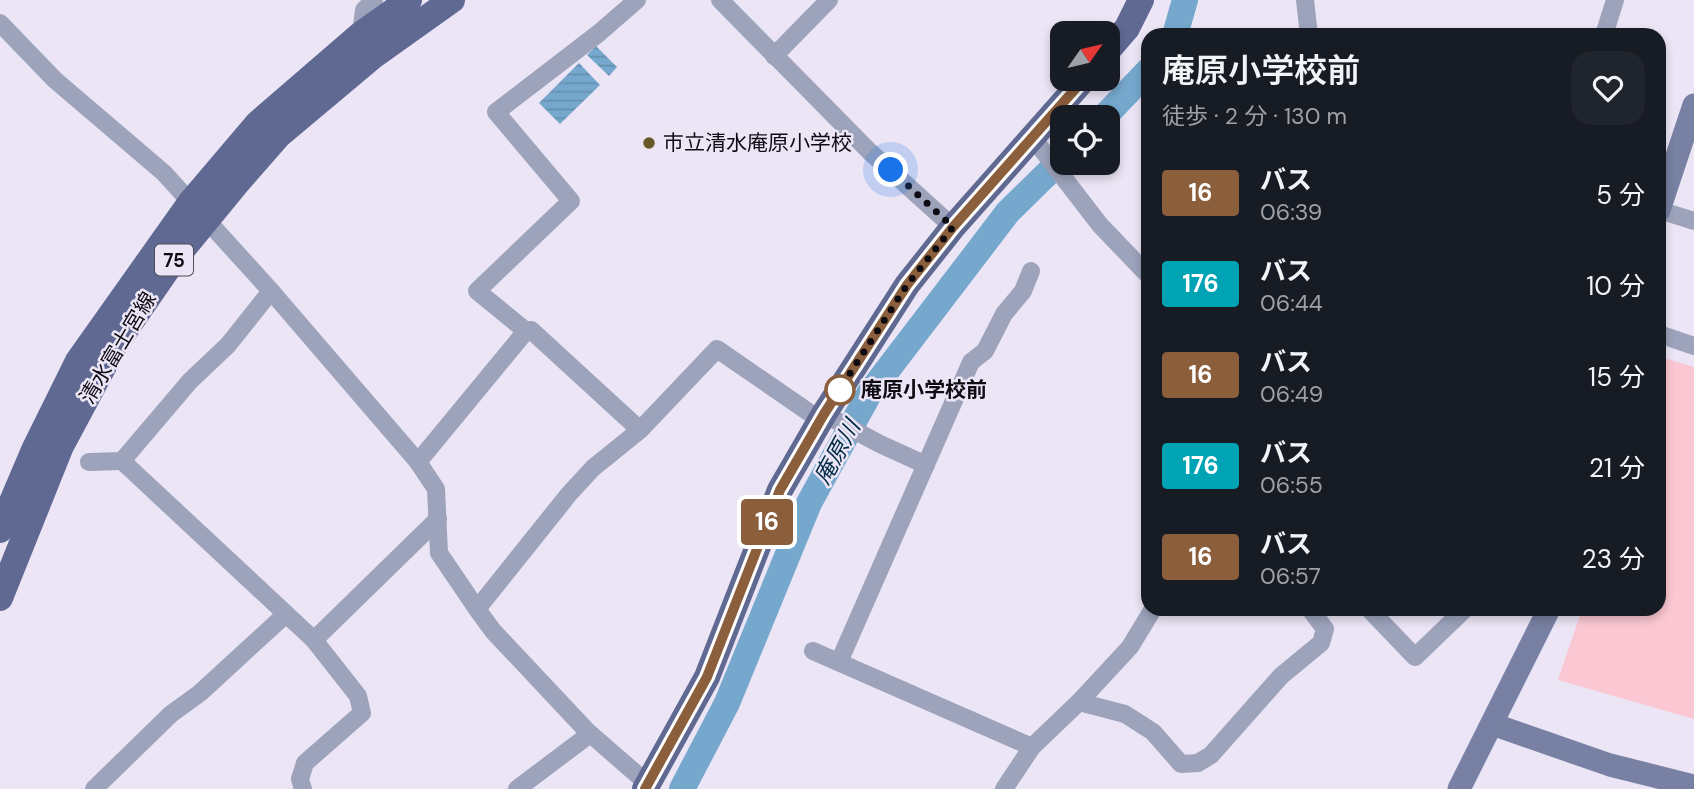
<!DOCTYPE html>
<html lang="ja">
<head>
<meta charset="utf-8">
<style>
  :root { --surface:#171b24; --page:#20242c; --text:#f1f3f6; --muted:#9ea1a6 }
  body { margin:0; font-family:"DM Sans","Noto Sans JP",sans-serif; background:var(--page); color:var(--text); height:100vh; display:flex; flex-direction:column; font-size:26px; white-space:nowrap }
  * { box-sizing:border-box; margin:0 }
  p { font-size:23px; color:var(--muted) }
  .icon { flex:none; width:38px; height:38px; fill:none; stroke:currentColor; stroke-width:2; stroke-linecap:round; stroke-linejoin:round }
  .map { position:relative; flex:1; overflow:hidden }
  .panel { position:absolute; left:1141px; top:28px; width:525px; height:588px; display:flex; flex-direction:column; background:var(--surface); border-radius:21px; box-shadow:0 4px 10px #0003 }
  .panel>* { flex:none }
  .badge { padding:0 14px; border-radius:5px; font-size:24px; line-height:46px }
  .needle { width:46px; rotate:56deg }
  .controls { position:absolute; left:1050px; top:21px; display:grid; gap:14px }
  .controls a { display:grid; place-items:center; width:70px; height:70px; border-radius:14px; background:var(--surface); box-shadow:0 4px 10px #0003; font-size:35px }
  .you { position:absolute; width:35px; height:35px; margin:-18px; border:5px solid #fff; border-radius:50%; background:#1a73e8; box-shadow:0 0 0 10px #1a73e833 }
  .map>.badge { position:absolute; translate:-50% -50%; box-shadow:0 0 0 4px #fff }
  .round { display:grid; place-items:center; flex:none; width:74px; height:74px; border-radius:21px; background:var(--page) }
  .overview { display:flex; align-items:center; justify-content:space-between; height:119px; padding:0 21px }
  h1 { font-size:33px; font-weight:600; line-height:52px }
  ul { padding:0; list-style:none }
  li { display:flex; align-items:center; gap:21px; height:91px; padding:0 21px }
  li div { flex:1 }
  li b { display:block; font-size:26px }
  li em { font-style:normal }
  li .badge { min-width:77px; font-weight:700; text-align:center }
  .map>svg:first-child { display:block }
  .garden { fill:#fbc7d2 }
  .water { fill:url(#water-rules) }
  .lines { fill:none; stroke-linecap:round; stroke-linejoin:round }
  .river { stroke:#76a8ce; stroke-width:26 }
  .street { stroke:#9ca3bb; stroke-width:18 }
  .secondary { stroke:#7881a3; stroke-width:23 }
  .primary { stroke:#5f6992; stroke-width:26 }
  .line-casing { stroke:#fff; stroke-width:16 }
  .line { stroke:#8b5e3c; stroke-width:10 }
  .walk { stroke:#0e0c12; stroke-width:7; stroke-dasharray:0 12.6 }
  .poi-dot { fill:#665926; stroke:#ebe5f6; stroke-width:2.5 }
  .stop-dot { fill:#fff; stroke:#8b5e3c; stroke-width:3.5 }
  .labels { text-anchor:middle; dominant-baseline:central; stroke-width:5; stroke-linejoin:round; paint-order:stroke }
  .shield { fill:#ebe5f6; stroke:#504d56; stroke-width:2 }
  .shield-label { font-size:19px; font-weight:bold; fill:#0e0c12 }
  .poi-label { font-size:21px; fill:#0e0c12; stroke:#ebe5f6; text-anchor:start }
  .street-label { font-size:21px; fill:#0e0c12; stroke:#ebe5f6 }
  .stop-label { font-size:21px; font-weight:bold; fill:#0e0c12; stroke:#ebe5f6; text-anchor:start }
  .water-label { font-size:23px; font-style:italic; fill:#032d47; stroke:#ebe5f6 }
</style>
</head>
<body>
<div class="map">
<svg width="1694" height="789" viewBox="0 0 1694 789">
  <defs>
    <pattern id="water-rules" width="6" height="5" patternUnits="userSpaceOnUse" patternTransform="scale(1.75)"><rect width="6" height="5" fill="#76a8ce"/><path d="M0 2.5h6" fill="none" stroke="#658fb0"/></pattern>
  </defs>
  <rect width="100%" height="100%" fill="#ebe5f6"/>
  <polygon class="garden" points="1664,358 1694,367 1694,719 1558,680 1582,609 1659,609 1659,375"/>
  <g class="water">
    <polygon points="596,46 617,67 609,76 587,55"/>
    <polygon points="579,63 600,85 560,124 539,103"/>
  </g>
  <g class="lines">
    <g class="river">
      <polyline points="1175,35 1185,0"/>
      <polyline points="1104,117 1148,71"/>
      <polyline points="682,789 727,703 809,503 869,394 1008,212 1062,159"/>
    </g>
    <g class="street">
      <polyline points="720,0 870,152 953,227"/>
      <polyline points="1305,0 1309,35"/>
      <polyline points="0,23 55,80 164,173 271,291 418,462 436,489 439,553 477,609 493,631 587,731 648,784"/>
      <polyline points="361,34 364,10 374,0"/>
      <polyline points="1604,35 1615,0"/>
      <polyline points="774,56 829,0"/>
      <polyline points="1033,138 1100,225 1148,275"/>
      <polyline points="1659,210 1694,221"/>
      <polyline points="526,331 531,330 640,430 717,349 820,420"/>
      <polyline points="1659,334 1694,346"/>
      <polyline points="824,414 880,444 926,465"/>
      <polyline points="122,461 314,640"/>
      <polyline points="89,462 122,461 190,381 228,345 271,291"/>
      <polyline points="418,462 526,331 477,291 571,201 496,112 599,33 637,0"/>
      <polyline points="477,609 569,494 593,468 640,430"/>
      <polyline points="1369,609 1415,657 1465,609"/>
      <polyline points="813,651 1032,747"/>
      <polyline points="839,662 971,362 985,351 1004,314 1023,291 1031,271"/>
      <polyline points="1079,702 1125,714 1153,732 1181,764 1198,763 1211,755 1281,676 1321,643 1325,629 1310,609"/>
      <polyline points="94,789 171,714 200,693 286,614"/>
      <polyline points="303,789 300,779 305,763 362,713 358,696 314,640 438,519"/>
      <polyline points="517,789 590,734"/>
      <polyline points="1004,789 1032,747 1079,702 1130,647 1153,609"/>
    </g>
    <g class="secondary">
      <polyline points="1659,210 1694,105"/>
      <polyline points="1492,724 1610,765 1694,786"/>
      <polyline points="1459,789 1549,609"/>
    </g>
    <g class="primary">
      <polyline points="1108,50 1127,28 1141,0"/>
      <polyline points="0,530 34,450 78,361 190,203 258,123 361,34 409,0"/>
      <polyline points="0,598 61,446 115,345 173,261 237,183 279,135 372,57 452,0"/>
      <polyline points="645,789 707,677 780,490 824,414 907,285 953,227 1084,79"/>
    </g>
  </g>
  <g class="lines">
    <g class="line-casing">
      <polyline id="line" points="645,789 707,677 780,490 824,414 907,285 953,227 1084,79"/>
    </g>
    <use href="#line" class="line"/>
    <polyline class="walk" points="840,390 838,392 907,285 953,227 891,170"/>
  </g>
  <circle class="poi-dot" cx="649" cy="143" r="7"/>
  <circle class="stop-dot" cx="840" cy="390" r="14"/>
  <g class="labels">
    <rect class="shield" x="155" y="244.5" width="38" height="31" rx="5"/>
    <g class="shield-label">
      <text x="174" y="260">75</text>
    </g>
    <g class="poi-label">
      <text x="663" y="143">市立清水庵原小学校</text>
    </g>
    <g class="street-label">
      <text transform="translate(118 348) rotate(-59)">清水富士宮線</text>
    </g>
    <g class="stop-label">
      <text x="861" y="390">庵原小学校前</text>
    </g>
    <g class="water-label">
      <text transform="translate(837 452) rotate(-61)">庵原川</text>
    </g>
  </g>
</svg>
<div class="controls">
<a><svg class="needle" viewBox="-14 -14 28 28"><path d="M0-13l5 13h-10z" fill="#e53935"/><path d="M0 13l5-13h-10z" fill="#9ea1a6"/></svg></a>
<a><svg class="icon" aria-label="locate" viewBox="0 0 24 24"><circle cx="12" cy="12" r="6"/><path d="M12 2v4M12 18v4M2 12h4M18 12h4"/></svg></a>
</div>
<div class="you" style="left:891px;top:170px"></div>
<b class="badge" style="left:767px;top:522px;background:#8b5e3c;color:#fff">16</b>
<section class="panel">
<div class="overview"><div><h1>庵原小学校前</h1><p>徒歩 · 2 分 · 130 m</p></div><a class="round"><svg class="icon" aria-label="heart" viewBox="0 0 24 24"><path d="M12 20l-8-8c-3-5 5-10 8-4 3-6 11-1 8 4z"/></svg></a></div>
<ul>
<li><span class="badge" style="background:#8b5e3c;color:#fff">16</span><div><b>バス</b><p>06:39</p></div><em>5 分</em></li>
<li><span class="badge" style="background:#00a3b4;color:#fff">176</span><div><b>バス</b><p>06:44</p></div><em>10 分</em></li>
<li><span class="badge" style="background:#8b5e3c;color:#fff">16</span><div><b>バス</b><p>06:49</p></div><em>15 分</em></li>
<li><span class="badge" style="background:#00a3b4;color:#fff">176</span><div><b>バス</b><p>06:55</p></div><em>21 分</em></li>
<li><span class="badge" style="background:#8b5e3c;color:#fff">16</span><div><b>バス</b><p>06:57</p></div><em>23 分</em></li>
</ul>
</section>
</div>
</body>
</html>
